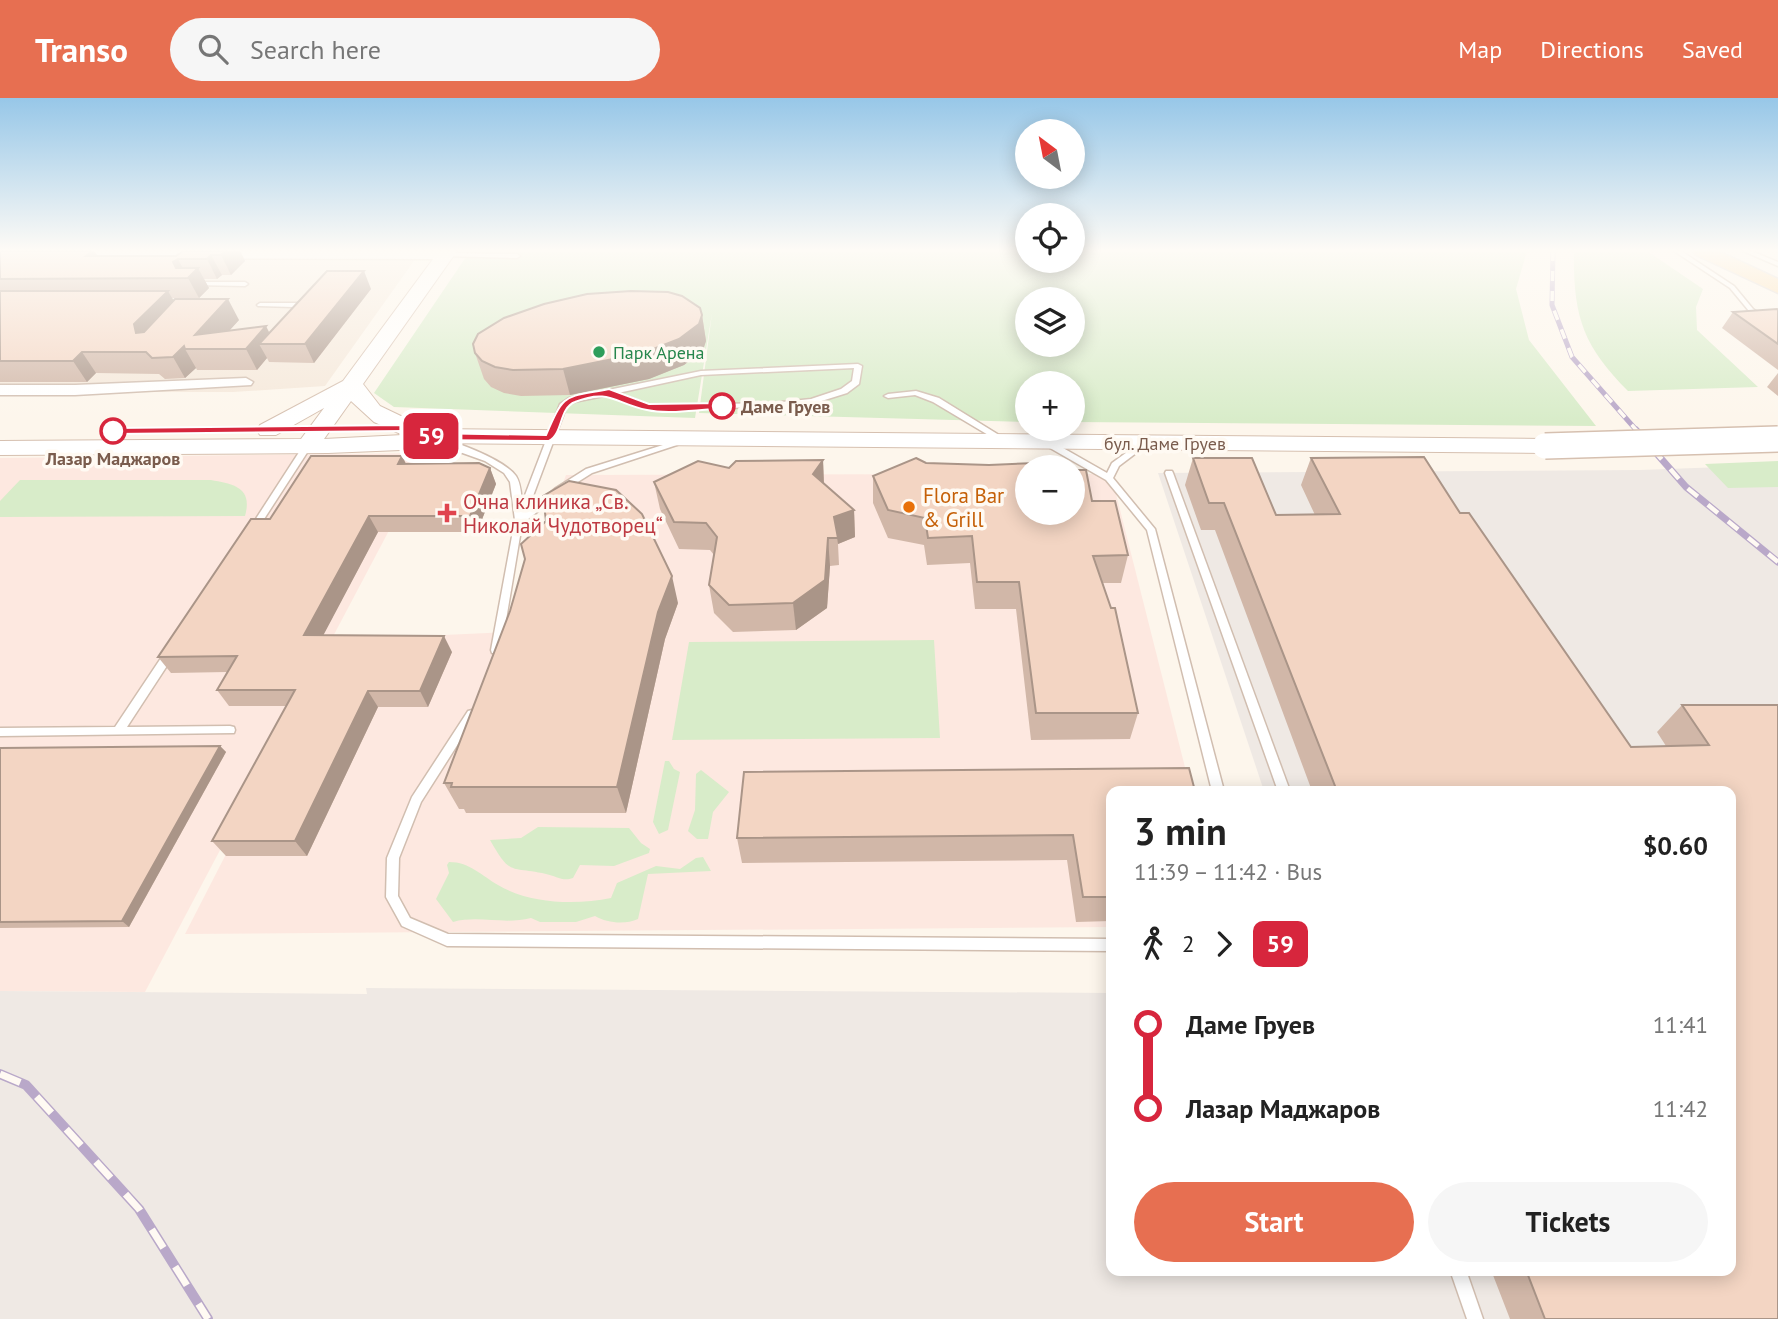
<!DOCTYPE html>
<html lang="en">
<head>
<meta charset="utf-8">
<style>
  :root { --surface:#fff; --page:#f6f6f6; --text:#222; --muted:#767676; --accent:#e76f51 }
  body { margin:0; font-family:"PT Sans",sans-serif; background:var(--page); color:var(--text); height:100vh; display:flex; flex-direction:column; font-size:26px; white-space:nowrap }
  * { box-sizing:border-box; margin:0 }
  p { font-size:23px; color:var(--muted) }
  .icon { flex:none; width:38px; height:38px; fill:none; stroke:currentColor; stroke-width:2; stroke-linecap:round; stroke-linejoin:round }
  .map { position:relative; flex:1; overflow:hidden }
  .sheet { position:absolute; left:1106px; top:688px; width:630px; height:490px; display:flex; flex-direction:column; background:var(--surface); border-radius:14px; box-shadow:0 4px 18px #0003 }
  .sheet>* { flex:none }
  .badge { padding:0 14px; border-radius:10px; font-size:24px; line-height:46px }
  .needle { width:46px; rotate:328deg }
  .fabs { position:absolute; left:1015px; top:21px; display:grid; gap:14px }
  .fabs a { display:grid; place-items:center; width:70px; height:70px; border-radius:50%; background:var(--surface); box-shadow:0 4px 18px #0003; font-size:35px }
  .map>.badge { position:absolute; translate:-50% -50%; box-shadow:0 0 0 4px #fff }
  .legs { display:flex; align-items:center; gap:10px; height:77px; padding:0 28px; font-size:23px }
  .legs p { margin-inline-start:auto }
  .headline { display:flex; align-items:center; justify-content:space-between; height:119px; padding:0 28px }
  h1 { font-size:38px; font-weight:700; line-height:52px }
  .primary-button { display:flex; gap:14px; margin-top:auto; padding:14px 28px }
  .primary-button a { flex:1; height:80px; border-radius:42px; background:var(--accent); color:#fff; font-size:28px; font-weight:700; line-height:80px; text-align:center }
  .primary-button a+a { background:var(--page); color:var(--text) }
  ul { padding:0 28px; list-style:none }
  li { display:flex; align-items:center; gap:24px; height:84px; font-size:26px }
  li i { display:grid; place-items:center; width:10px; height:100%; margin:0 9px; background:currentColor }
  li i::after { content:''; width:18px; height:18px; margin:-9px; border:5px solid; border-radius:50%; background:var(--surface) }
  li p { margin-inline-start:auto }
  li:first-child i { background:linear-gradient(#0000 50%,currentColor 0) }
  li:last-child i { background:linear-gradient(currentColor 50%,#0000 0) }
  header { display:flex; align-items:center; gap:42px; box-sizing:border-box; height:98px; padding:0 35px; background:var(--accent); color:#fff }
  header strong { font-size:33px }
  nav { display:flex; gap:38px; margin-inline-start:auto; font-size:24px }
  .search { width:490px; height:63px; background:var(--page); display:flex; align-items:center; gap:18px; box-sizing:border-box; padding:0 24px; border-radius:38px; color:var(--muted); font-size:26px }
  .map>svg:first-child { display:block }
  .residential { fill:#f5e8da }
  .commercial { fill:#fde8e0 }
  .industrial { fill:#efe9e4 }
  .green { fill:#d8ecc9; fill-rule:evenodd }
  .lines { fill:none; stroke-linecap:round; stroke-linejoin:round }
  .service-casing { stroke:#d1beb0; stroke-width:3 }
  .minor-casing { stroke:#d1beb0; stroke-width:3 }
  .secondary-casing { stroke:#d6c0b0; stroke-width:2 }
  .primary-casing { stroke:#dad1cd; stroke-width:3 }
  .service { fill:#fff; fill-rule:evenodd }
  .minor { fill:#fff; fill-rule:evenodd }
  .secondary { fill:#fff; fill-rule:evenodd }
  .primary { fill:#fbd9a5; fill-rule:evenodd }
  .rail-far2-casing { stroke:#b9a8c9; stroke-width:5 }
  .rail-far1-casing { stroke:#b9a8c9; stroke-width:7 }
  .rail-casing { stroke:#b9a8c9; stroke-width:10 }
  .rail-far2 { stroke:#fffaf3; stroke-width:3.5; stroke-dasharray:10; stroke-linecap:butt }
  .rail-far1 { stroke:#fffaf3; stroke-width:4.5; stroke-dasharray:13; stroke-linecap:butt }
  .rail { stroke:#fffaf3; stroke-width:7; stroke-dasharray:22; stroke-linecap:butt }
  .secondary-bridge-casing { stroke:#d6c0b0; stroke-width:28; stroke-linecap:butt }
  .secondary-bridge { stroke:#fff; stroke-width:25 }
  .wall { fill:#d1b7a8 }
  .shaded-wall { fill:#aa9588 }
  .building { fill:#f3d5c3; stroke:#aa9588; stroke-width:2 }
  .line-1 { fill:#d7263d; stroke:#fff; stroke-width:2 }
  .leisure-dot { fill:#2e9e5b; stroke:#fffaf3; stroke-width:2.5 }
  .stop-1-dot { fill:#fff; stroke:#d7263d; stroke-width:3.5 }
  .food-dot { fill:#e8710a; stroke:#fffaf3; stroke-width:2.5 }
  .health-dot { fill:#e0444e; stroke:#fffaf3; stroke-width:2.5 }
  .labels { text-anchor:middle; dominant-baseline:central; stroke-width:7; stroke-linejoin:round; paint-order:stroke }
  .far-leisure-label { font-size:18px; fill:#27864d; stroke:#fffaf3; text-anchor:start }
  .far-stop-label { font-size:18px; font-weight:bold; fill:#7a5c4d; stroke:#fffaf3; text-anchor:start }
  .far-street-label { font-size:18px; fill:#7a5c4d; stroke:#fffaf3 }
  .food-label { font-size:21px; fill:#c56008; stroke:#fffaf3; text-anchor:start }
  .health-label { font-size:21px; fill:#be3a42; stroke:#fffaf3; text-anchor:start }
</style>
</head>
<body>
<header>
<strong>Transo</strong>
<div class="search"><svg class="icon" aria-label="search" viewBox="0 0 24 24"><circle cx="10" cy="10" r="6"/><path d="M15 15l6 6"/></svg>Search here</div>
<nav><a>Map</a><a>Directions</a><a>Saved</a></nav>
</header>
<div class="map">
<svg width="1778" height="1221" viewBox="0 0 1778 1221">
  <rect width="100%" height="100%" fill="#fdf6ec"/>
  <polygon class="residential" points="0,153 421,153 325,288 233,294 0,294"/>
  <g class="commercial">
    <polygon points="430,355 145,894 0,893 0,360"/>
    <polygon points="1027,376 1027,415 1073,415 1073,376 1111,376 1191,693 1111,693 1111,829 185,836 336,542 509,534 566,377"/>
  </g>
  <polygon class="industrial" points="1778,367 1778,1221 0,1221 0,893 367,896 366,890 1111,895 1111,1172 1731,1172 1731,693 1264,693 1158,375 1640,372"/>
  <g class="green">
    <path d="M470 153H1027V163H1073V153H1527L1516 191 1529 242 1596 328 1073 324V285H1027V324L699 315 712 215 695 320 394 309 374 295ZM1027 201H1073V247H1027Z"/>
    <path d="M1574 153H1647L1703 191 1696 209 1697 232 1758 289 1628 293C1582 247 1573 217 1574 153Z"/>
    <polygon points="1778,363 1778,389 1728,390 1705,366"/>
    <path d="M20 382H211C234 386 253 390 245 418L0 419V403Z"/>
    <polygon points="934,542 940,640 672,642 689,544"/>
    <polygon points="665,663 669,663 674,671 680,674 668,732 659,736 653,724"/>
    <polygon points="701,672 729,694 713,714 708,741 697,741 688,733 695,712 696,676"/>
    <path d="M538 729 629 730 641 745 650 751 649 755 614 768 580 767 573 780C563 784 556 778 546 776 510 768 511 779 490 742L521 740Z"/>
    <path d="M703 759 711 773 648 776 638 821C625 827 607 825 595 818L576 824H540L531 820C504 827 479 817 453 824L436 801 449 775 447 767 449 764C470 764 482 778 498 787 530 806 576 807 611 800L617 785 656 768 680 771 696 760Z"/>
  </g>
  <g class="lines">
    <g class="service-casing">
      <g id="service">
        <polygon points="1674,153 1681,153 1734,188 1753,211 1778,228 1778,233 1749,213 1730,190"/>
        <polygon points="1743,153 1751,153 1778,164 1778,168"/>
        <polygon points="445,155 517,156 520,158 517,160 443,158 443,156"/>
        <polygon points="196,184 245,184 248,186 245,188 194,187 193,186"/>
        <polygon points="260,205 299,205 302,207 294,215 291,213 294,209 258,208 257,207"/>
        <path d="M858 266 862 268 859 286 847 295 815 305 772 309 648 311 609 297 574 304 567 307 527 414 556 390 586 371 679 342H682L686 344 592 375 562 394 522 426 501 552 500 555H492L491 552 515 422 510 384 504 375 485 363 429 343V339C448 339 505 362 516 378 521 386 521 396 522 405L560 306 569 300 701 273ZM854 270 852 283 841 291 811 301 772 305 649 307 618 295 701 277Z"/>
        <polygon points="916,293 939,300 1007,342 1006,344 1000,344 933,304 915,297 888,300 884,298 888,296"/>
        <polygon points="1043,342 1049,342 1107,375 1112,365 1141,344 1147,344 1148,346 1119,368 1113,380 1155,431 1224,693 1212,693 1147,432 1106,382 1043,346"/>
        <polygon points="305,345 311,345 312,347 255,435 249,435 248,433"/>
        <polygon points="1166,373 1172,373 1173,375 1290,693 1278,693 1165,375"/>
        <polygon points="171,550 176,554 127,629 230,628 234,629 235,632 234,635 0,638 0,630 115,629 167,551"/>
        <polygon points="472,612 476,613 477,616 421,704 399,760 398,798 410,820 448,836 1111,841 1111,853 447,848 402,828 386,799 387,760 412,699 468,613"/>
        <polygon points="1450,1172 1466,1172 1483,1221 1467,1221"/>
      </g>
    </g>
    <g class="minor-casing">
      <g id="minor">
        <polygon points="65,153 445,153 451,157 445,161 69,160 63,156"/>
        <polygon points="246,280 253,284 251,287 75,297 0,297 0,287 75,287"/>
      </g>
    </g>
    <g class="secondary-casing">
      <path id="secondary" d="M439 153H457L363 286 380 308 428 331 1545 341 1553 343 1556 348 1553 353 1545 355 426 345 400 352 328 355 0 357V343L301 341 324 310 276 337H260L257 332 260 327 343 283ZM351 303 374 324 403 337 324 341Z"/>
    </g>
    <g class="primary-casing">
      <polygon id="primary" points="1693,153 1718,153 1778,181 1778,195 1696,157"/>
    </g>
    <use href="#service" class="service"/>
    <use href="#minor" class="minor"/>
    <use href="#secondary" class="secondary"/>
    <use href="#primary" class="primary"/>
    <g class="rail-far2-casing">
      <polyline id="rail-far2" points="1553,153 1552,207 1572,259 1638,334"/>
    </g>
    <g class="rail-far1-casing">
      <polyline id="rail-far1" points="1636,332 1686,389 1778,464"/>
    </g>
    <g class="rail-casing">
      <polyline id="rail" points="0,976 26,987 139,1111 208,1221"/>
    </g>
    <use href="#rail-far2" class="rail-far2"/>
    <use href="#rail-far1" class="rail-far1"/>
    <use href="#rail" class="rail"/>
    <g class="secondary-bridge-casing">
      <polyline id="secondary-bridge" points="1545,348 1778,341"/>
    </g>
    <use href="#secondary-bridge" class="secondary-bridge"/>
  </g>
  <g class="wall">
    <polygon points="0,153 94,153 98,158 176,158 183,153 240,153 245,163 231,177 222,177 217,181 204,181 209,190 199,200 172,200 174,202 239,222 229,232 269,235 371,191 314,265 269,264 267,260 257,272 197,272 196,270 185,280 165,281 159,276 96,275 87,284 0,284"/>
    <polygon points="1778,212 1778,272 1722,230 1733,214"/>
    <polygon points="702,217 706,243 703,252 684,267 649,281 570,297 521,298 504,295 491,289 484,281 475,255"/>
    <polygon points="1778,275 1778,298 1767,289"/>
    <polygon points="402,358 406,366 490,370 496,386 477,434 378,434 323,537 452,554 428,609 378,609 307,758 226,758 212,743 286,608 229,608 217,592 227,574 171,575 158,559 270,421"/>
    <polygon points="1193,360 1276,417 1315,417 1301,387 1311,360 1460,415 1631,649 1666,648 1657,634 1682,607 1778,607 1778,1221 1510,1221 1491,1172 1731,1172 1731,693 1312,693 1215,432 1201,432 1185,387"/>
    <polygon points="823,362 824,386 854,412 855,439 838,446 839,467 830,468 827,510 796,532 733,534 714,515 709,487 714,457 710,452 679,451 660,411 654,384"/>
    <polygon points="926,365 1027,369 1092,403 1128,457 1121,485 1103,485 1138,615 1130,641 1031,642 1016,511 975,511 970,465 927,467 924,447 888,440 873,405 873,378"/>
    <polygon points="678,505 665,541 626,715 466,715 464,711 459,711 444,685"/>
    <polygon points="220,648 226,654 129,829 0,830 0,650"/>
    <polygon points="1111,693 1111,823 1076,824 1067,762 742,765 737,740"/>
  </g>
  <g class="shaded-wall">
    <polygon points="92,153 94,153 106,171 86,158"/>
    <polygon points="225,153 240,153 245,163 231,177 221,157"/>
    <polygon points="211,157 222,177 217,181 207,161"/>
    <polygon points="178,161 188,180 198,170 209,190 199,200 188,180 182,180 173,164"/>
    <polygon points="364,173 371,191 314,265 305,246"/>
    <polygon points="168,193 180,214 147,247 136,235 134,226"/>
    <polygon points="228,201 239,222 213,251 195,237"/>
    <polygon points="702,217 706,243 703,252 684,267 649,281 570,297 563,271"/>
    <polygon points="266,228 275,246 259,246 267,260 257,272 246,251"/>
    <polygon points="184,248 185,251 196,270 185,280 173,259"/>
    <polygon points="82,254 96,275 87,284 73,263"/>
    <polygon points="402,358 410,374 398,366"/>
    <polygon points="823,362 824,389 813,376"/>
    <polygon points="490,370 496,386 477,434 470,418"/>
    <polygon points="854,412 855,439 838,446 834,419"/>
    <polygon points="369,418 378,434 315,553 304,537"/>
    <polygon points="828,440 830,468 827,510 796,532 793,505"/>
    <polygon points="672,478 678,505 665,541 626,715 617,689 658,514"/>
    <polygon points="444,538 452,554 428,609 420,593"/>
    <polygon points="368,593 378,609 307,758 295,743"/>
    <polygon points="220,648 226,654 129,829 122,823"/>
  </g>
  <g class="building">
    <polygon points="0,153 92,153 86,158 176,158 183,153 225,153 221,157 211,157 207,161 178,161 173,164 176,170 198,170 188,180 0,181"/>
    <polygon points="327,173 364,173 305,246 259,246"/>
    <polygon points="0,193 168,193 134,226 136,235 144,234 175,201 228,201 195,237 266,228 246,251 185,251 184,248 173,259 152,260 146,254 82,254 73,263 0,263"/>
    <polygon points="631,193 668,194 682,198 700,210 702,217 699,226 679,241 643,255 563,271 513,272 495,269 482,263 475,255 473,246 478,236 504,220 544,206 587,196"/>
    <polygon points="1777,211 1778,212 1778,246 1733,214"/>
    <polygon points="311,358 402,358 398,366 479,365 490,370 470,418 369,418 304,537 444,538 420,593 368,593 295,743 212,743 295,592 217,592 237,558 158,559 251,421 270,421"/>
    <polygon points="1424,359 1460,415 1469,415 1631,649 1709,647 1682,607 1778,607 1778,1221 1545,1221 1526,1172 1731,1172 1731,693 1337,693 1224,405 1209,405 1193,360 1252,360 1276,417 1340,416 1311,360"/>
    <polygon points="916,360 926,365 989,367 1036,365 1037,369 1027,369 1027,415 1073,415 1073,372 1086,372 1092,403 1115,403 1128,457 1093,458 1111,510 1115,510 1138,615 1036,615 1019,484 977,484 972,438 928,440 925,420 888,412 873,378"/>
    <polygon points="823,362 813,376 854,412 834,419 838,440 828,440 825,482 793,505 729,507 709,487 717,439 706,425 674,424 654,384 698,363 729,370 736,363"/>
    <polygon points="569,383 616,392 642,416 672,478 658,514 617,689 451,689 452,685 444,685 510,513 525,461 521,446 546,423 543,398"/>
    <polygon points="220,648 122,823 0,824 0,650"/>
    <polygon points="1189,670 1195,693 1111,693 1111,799 1083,799 1073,737 737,740 744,674"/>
  </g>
  <linearGradient id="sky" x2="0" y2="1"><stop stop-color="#97c7e8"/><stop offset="0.47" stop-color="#fefbf6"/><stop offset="1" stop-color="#fefbf6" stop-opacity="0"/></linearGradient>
  <rect width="1778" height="324" fill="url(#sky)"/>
  <path class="line-1" d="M609 291 649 306 722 305 727 308 722 311C699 311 670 317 647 312 616 306 609 290 575 304 559 310 563 336 549 343L425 342 403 333 113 336 108 333 113 330 404 327 427 335 546 337C565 293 564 300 609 291Z"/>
  <circle class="leisure-dot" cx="599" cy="254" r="7"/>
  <g class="stop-1-dot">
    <circle cx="722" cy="308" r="12"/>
    <circle cx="113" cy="333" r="12"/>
  </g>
  <circle class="food-dot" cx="909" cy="409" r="7"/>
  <path class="health-dot" d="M443.5 404.5h7v7h7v7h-7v7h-7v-7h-7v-7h7z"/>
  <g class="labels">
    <g class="far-leisure-label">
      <text x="613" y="254">Парк Арена</text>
    </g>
    <g class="far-stop-label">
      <text x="741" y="308">Даме Груев</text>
      <text x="113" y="360" text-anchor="middle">Лазар Маджаров</text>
    </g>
    <g class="far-street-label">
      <text x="1165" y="345">бул. Даме Груев</text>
    </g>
    <g class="food-label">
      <text x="923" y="397">Flora Bar<tspan x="923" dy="24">&amp; Grill</tspan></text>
    </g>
    <g class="health-label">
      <text x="463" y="403">Oчна клиника „Св.<tspan x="463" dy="24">Николай Чудотворец“</tspan></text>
    </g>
  </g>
</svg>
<div class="fabs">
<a><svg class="needle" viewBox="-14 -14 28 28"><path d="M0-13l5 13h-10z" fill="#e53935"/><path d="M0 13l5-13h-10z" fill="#767676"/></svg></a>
<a><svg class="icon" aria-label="locate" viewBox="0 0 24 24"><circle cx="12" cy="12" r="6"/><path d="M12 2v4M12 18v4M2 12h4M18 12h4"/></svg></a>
<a><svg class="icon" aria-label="layers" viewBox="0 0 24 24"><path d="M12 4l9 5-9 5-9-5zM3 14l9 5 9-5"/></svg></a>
<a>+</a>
<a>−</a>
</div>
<b class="badge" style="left:431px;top:338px;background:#d7263d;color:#fff">59</b>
<section class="sheet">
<div class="headline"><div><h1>3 min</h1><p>11:39 – 11:42 · Bus</p></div><b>$0.60</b></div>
<div class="legs"><svg class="icon" aria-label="walk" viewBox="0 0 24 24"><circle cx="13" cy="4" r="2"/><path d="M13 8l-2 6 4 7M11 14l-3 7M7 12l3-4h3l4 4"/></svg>2<svg class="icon" aria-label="forward" viewBox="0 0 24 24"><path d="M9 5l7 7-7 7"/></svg><b class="badge" style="background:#d7263d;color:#fff">59</b></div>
<ul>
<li><i style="color:#d7263d"></i><b>Даме Груев</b><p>11:41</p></li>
<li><i style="color:#d7263d"></i><b>Лазар Маджаров</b><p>11:42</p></li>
</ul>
<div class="primary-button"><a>Start</a><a>Tickets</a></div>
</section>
</div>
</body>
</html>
